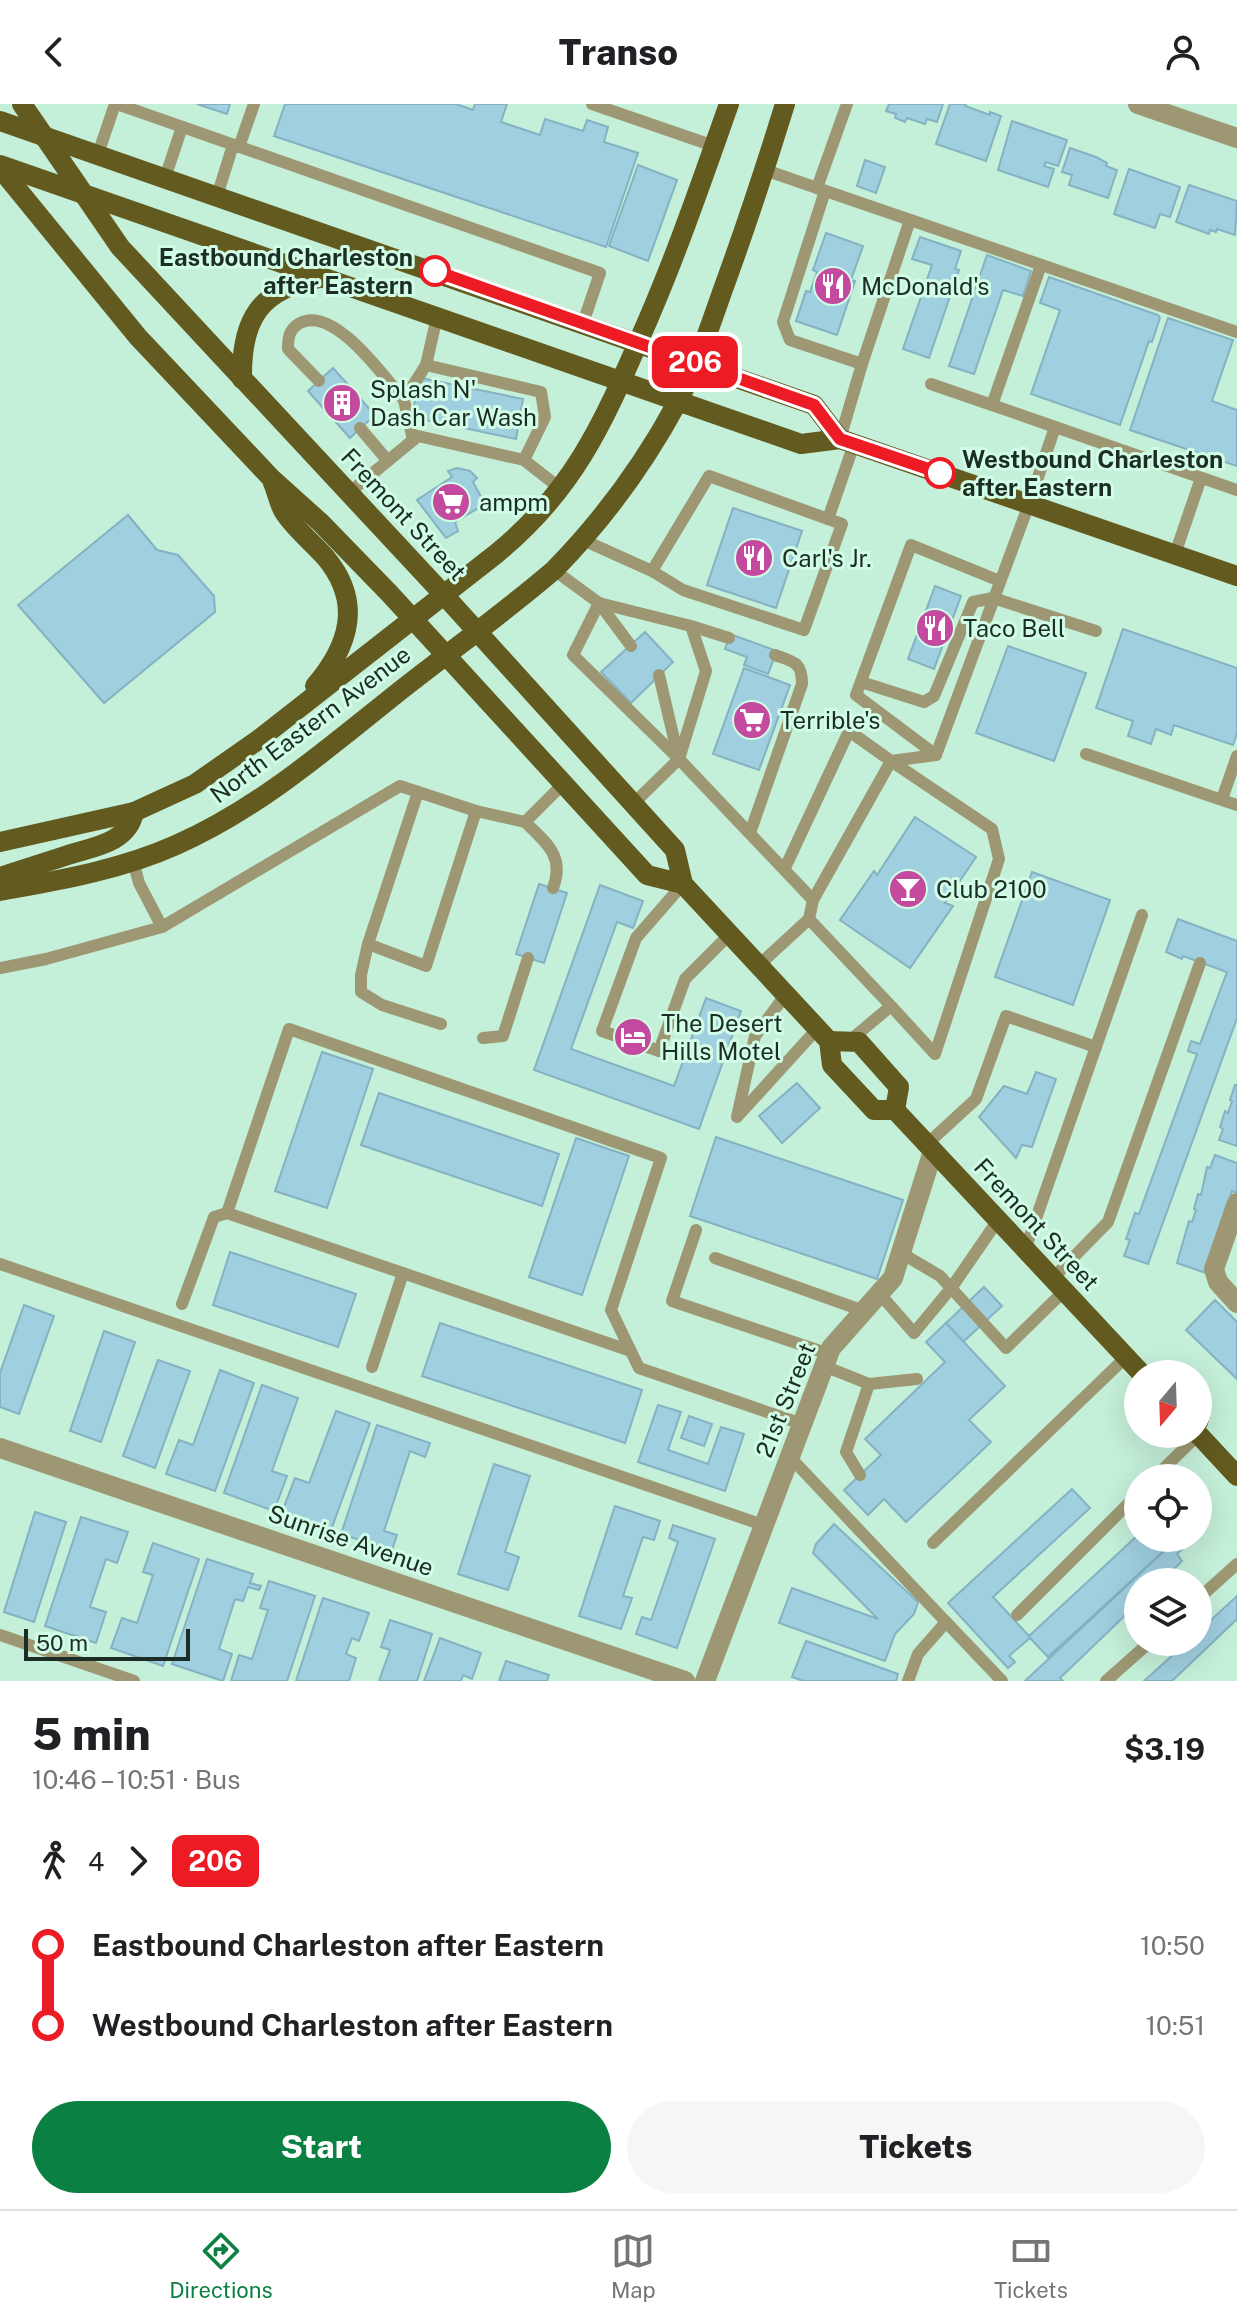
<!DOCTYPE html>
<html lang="en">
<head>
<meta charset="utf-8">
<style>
  :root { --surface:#fff; --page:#f6f6f6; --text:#202124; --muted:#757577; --line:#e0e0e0; --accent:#0b8043 }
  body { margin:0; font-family:"Public Sans",sans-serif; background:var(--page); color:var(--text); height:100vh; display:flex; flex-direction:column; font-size:30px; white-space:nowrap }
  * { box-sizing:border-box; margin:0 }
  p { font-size:26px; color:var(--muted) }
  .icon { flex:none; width:44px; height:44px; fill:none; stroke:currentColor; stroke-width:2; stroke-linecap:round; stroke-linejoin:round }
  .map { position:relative; height:1577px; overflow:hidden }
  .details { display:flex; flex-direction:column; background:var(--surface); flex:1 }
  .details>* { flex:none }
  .badge { padding:0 16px; border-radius:12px; font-size:28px; line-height:52px }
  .needle { width:52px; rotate:199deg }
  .buttons { position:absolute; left:1124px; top:1256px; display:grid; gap:16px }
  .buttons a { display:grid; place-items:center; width:88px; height:88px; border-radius:50%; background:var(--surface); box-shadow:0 8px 32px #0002; font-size:40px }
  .scale { position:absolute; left:24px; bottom:20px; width:166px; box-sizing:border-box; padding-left:8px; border:4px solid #1c2d25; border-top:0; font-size:22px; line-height:28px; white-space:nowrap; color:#1c2d25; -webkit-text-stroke:6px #d1fce5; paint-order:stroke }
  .map>.badge { position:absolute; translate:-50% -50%; box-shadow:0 0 0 4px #fff }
  .legs { display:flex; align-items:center; gap:12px; height:88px; padding:0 32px; font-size:26px }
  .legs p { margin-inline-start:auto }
  .overview { display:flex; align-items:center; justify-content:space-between; height:136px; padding:0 32px }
  h1 { font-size:44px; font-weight:800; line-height:60px }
  .cta { display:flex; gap:16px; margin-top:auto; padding:16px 32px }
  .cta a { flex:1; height:92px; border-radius:48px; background:var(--accent); color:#fff; font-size:32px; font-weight:800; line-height:92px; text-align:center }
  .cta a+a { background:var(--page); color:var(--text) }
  ul { padding:0 32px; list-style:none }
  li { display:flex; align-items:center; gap:28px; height:80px; font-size:30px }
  li i { display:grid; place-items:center; width:12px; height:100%; margin:0 10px; background:currentColor }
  li i::after { content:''; width:20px; height:20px; margin:-10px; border:6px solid; border-radius:50%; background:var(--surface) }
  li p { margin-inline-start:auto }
  li:first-child i { background:linear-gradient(#0000 50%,currentColor 0) }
  li:last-child i { background:linear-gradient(currentColor 50%,#0000 0) }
  header { display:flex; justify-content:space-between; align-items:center; height:104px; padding:0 32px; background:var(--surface); font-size:36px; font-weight:800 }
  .dock { display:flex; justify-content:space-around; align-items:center; height:112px; border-top:2px solid var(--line); background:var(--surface); font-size:22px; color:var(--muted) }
  .dock a { display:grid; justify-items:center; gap:4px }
  .dock .active { color:var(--accent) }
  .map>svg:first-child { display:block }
  .building { fill:#a0cfdf; stroke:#84b2c3; stroke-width:2 }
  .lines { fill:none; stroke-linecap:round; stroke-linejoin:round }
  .service { stroke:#9d9873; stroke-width:12 }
  .minor { stroke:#9d9873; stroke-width:20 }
  .primary { stroke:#625a1f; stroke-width:20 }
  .line-1-casing { stroke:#fff; stroke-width:18 }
  .line-1 { stroke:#ed1b24; stroke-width:12 }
  .stop-1-dot { fill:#fff; stroke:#ed1b24; stroke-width:4 }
  .labels { text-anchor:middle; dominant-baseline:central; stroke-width:6; stroke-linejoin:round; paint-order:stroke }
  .stop-label { font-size:24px; font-weight:bold; fill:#1c2d25; stroke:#d1fce5; text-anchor:end }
  .poi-label { font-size:24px; fill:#1c2d25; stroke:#d1fce5; text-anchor:start }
  .street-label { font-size:24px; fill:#1c2d25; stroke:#d1fce5 }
</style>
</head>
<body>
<header><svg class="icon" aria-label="back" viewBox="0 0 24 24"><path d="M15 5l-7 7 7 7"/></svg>Transo<svg class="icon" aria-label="person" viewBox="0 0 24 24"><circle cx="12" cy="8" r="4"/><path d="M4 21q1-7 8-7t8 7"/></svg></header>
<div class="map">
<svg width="1237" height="1577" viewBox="0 0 1237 1577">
  <rect width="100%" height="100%" fill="#c4efd8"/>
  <g class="building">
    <polygon points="197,0 230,0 227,10"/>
    <polygon points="285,0 456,0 473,6 475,0 507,0 501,18 540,31 545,15 583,27 587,16 608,23 604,38 638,49 606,143 274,32"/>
    <polygon points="889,0 943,0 937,18 927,15 925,20 907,14 905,18 895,14 896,10 886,7"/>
    <polygon points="950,0 966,0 965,2 990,11 990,8 1001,12 986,57 936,40"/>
    <polygon points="1012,17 1067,36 1058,62 1046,58 1044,62 1054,65 1048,83 998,66"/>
    <polygon points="1070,44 1096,53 1107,59 1106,62 1117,66 1108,94 1069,81 1072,71 1062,68"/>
    <polygon points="865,56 885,63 876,89 857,82"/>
    <polygon points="638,61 677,76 648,157 609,142"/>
    <polygon points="1129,65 1180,83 1170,113 1160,110 1155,124 1114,110"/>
    <polygon points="1189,81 1237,97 1235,131 1217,125 1216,128 1210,126 1209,130 1176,118"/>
    <polygon points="826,129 863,142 851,176 855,177 837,231 796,217 806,187 810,188 817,168 813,166"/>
    <polygon points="920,133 961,147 955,165 959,166 929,254 903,245 932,161 912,155"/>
    <polygon points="987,151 1031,167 1023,192 1003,186 974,270 949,262"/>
    <polygon points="1049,173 1158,211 1160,214 1152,238 1149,237 1120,321 1031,290 1060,206 1040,199"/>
    <polygon points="1168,214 1233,236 1212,297 1237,306 1237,362 1130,326"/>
    <polygon points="333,264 375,311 350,334 308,287"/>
    <polygon points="421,274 523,295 516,335 411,313"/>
    <polygon points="457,364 470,367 477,374 473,378 485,400 455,418 458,427 446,434 417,396 452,373 448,367"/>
    <polygon points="733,404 802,427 776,504 707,481"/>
    <polygon points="128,411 157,446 178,451 214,492 215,508 104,599 18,501"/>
    <polygon points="935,482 961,492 934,565 908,555"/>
    <polygon points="1123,525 1237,564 1237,629 1233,641 1174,621 1171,631 1156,625 1151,640 1128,632 1133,617 1096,604"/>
    <polygon points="645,528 673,558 631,599 601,568"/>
    <polygon points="730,530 777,547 768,570 744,561 747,553 725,545"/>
    <polygon points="1008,542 1086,569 1054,657 976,629"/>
    <polygon points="744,564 790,581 759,666 713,650"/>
    <polygon points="915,713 976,753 945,799 953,802 910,864 840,816 874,767 877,771"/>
    <polygon points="1032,768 1110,796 1073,901 995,873"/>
    <polygon points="539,780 567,789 544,859 516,850"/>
    <polygon points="600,781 643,797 633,824 617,818 571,945 674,982 706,894 741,907 699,1025 534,966"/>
    <polygon points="1178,815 1237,837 1237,914 1148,1160 1124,1152 1130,1136 1126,1135 1135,1109 1139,1110 1197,950 1188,947 1191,937 1200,940 1227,868 1183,852 1182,855 1166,848"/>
    <polygon points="322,948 373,965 327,1104 275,1087"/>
    <polygon points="1036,968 1056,975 1032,1043 1022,1041 1016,1054 979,1013 1004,982 1027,990"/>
    <polygon points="797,979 820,1004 782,1039 759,1012"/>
    <polygon points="1235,981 1237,981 1237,1042 1219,1036 1223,1025 1220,1023 1225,1007 1228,1009 1232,997 1230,996"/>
    <polygon points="379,989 559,1050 542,1102 361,1041"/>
    <polygon points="716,1033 903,1096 877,1175 690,1112"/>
    <polygon points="576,1034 629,1052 582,1191 529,1173"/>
    <polygon points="1215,1051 1237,1059 1237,1085 1236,1089 1232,1087 1206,1169 1177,1159 1189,1117 1192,1118 1196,1106 1194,1105 1198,1090 1201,1091 1207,1063 1210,1064"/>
    <polygon points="230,1148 356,1190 338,1243 213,1201"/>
    <polygon points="984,1183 1002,1202 963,1238 946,1219"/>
    <polygon points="1215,1196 1237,1218 1237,1275 1186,1226"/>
    <polygon points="24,1201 54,1212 19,1310 0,1303 0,1269"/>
    <polygon points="440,1219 642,1286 625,1339 422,1272"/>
    <polygon points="946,1219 1005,1282 969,1316 991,1338 906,1418 884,1395 868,1411 844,1386 881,1351 865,1335 945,1258 926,1238"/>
    <polygon points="104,1227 135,1238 101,1338 70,1327"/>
    <polygon points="158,1256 190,1267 155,1364 123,1352"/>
    <polygon points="220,1266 254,1279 215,1387 166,1370 179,1336 193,1341"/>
    <polygon points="262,1281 298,1294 272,1367 287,1372 274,1407 224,1389"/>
    <polygon points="658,1301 681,1308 668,1346 708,1360 721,1323 744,1330 725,1387 638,1358"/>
    <polygon points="336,1307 370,1319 331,1426 282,1408 295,1374 309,1379"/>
    <polygon points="689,1312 712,1320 704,1342 681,1334"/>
    <polygon points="377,1321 430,1339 425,1353 410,1347 384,1427 397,1431 392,1446 341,1430"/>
    <polygon points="494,1360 530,1372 505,1448 519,1453 508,1486 458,1470"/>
    <polygon points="1072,1385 1090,1404 993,1493 1029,1532 1138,1431 1138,1434 1178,1434 1048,1553 1030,1534 1009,1552 1015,1558 1008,1564 948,1499"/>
    <polygon points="615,1402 660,1417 654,1436 643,1433 623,1492 632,1494 621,1525 579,1512"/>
    <polygon points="35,1408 66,1418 34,1518 4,1508"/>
    <polygon points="81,1413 128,1428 117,1459 106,1455 90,1503 106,1508 96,1539 45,1522"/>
    <polygon points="834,1420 918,1498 914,1510 895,1530 885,1557 779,1519 792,1484 878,1515 813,1449 816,1440"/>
    <polygon points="673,1421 715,1435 677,1544 636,1530 642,1513 651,1516 678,1438 669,1434"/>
    <polygon points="1178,1434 1194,1434 1177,1450 1182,1457 1161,1478 1138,1478 1138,1499 1060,1574 1063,1577 1025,1577"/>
    <polygon points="153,1439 199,1455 163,1562 111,1544 122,1514 137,1519 153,1471 143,1468"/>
    <polygon points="207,1455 253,1470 250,1479 261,1482 259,1486 248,1483 243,1497 235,1495 219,1545 232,1550 223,1577 172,1560"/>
    <polygon points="269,1477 315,1492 287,1577 231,1577 239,1551 252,1555 268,1506 260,1504"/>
    <polygon points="1237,1492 1237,1515 1172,1577 1144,1577 1187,1538 1198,1538 1198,1528"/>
    <polygon points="323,1494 369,1509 359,1537 352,1534 346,1550 356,1554 349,1577 296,1577"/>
    <polygon points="390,1516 432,1530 417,1577 379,1577 390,1546 381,1543"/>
    <polygon points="440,1534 481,1549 472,1575 463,1571 461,1577 424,1577"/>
    <polygon points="806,1537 898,1570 896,1577 803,1577 792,1573"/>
    <polygon points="506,1557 549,1571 547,1577 499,1577"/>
  </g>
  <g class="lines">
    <g class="service">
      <polyline points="117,0 600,169 583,219"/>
      <polyline points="592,0 714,42"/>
      <polyline points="239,43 254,0"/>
      <polyline points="98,50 115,0"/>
      <polyline points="765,66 817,84 847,0"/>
      <polyline points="165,74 182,23"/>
      <polyline points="817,84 1237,228"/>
      <polyline points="825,87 783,218 790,236 862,260 910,116"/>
      <polyline points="217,92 233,41"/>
      <polyline points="1041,161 992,301 1237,386"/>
      <polyline points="437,213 426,261 541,288 545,313 524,356"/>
      <path d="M319 277 288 245C288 234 289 225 300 219 334 201 384 273 404 296"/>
      <polyline points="931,280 992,301"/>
      <polyline points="360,324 388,357"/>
      <polyline points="840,335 862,260"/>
      <polyline points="413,336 404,296 426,261"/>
      <polyline points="350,388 418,332 524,356 561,385"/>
      <polyline points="828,415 854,340"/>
      <polyline points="583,436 652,467 683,486 804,526 842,420 709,372 652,467"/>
      <polyline points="1175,450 1201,374"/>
      <polyline points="554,466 599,499 573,551 679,655 813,796"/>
      <polyline points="599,499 691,522 706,567 679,655 633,700"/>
      <polyline points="599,499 631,542"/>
      <polyline points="691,522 729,534"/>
      <polyline points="659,571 678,652"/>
      <polyline points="861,578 924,598 934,592 973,498 993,494 1096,527"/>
      <polyline points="1086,650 1237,701"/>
      <polyline points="936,651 856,591 911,441 1000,477"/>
      <polyline points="418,688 368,840 426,862 476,707"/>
      <polyline points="1222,695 1237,652"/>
      <path d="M525 718C547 739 565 753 553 784"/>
      <path d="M750 729 802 580C802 558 794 558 775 551"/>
      <polyline points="133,757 139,779 162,823 400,682 476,707 525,718 564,679"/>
      <polyline points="785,764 849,627 891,657 936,651 1029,400 1055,323"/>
      <polyline points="683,780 636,834 602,927 659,947 685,875 730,830"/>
      <polyline points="368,840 361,871 361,888 382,901 441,920"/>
      <polyline points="759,861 809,815"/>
      <polyline points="0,864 46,855 162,823"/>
      <polyline points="786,890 755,932 737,1013 818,924"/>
      <polyline points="483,934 503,932 528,854"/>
      <polyline points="848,938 891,902 935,950 999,755 992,725 891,657 813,796 809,815 891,902"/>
      <polyline points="927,1040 976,995 1006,912 1096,943"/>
      <polyline points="696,1126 672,1197 829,1250"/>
      <polyline points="1025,1146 1142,811"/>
      <polyline points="901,1149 940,1172 1006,1244 1064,1187"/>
      <polyline points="715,1154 864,1207"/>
      <polyline points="0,1160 763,1421"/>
      <polyline points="1052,1175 1108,1118 1200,859"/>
      <polyline points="879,1189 914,1229 952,1183 998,1116"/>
      <polyline points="182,1200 214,1113 227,1109"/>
      <polyline points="631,1247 227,1109 289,925 661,1054 611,1206 639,1264 802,1320"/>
      <polyline points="824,1262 869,1280 846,1348 860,1371"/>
      <polyline points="372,1263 403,1169"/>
      <polyline points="869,1280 917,1275"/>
      <polyline points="790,1353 946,1518 918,1550 908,1577"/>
      <polyline points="1154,1374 1198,1331"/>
      <polyline points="933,1439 1126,1253"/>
      <polyline points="1198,1495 1237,1460"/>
      <polyline points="1017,1511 1138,1390"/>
      <polyline points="946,1518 1002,1577"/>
      <polyline points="0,1531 134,1577"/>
      <polyline points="1106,1577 1150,1538"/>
    </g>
    <g class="minor">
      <polyline points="1138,0 1237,34"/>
      <polyline points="1237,1099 1214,1165 1218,1178 1237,1199"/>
      <polyline points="0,1344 685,1577"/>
      <polyline points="705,1577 831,1244 893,1174 933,1047"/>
    </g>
    <g class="primary">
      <polyline points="22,0 120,143 444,491 675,746 683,780 829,937 832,961 874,1006 895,1006 1142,1270"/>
      <polyline points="0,17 814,301 840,335"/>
      <polyline points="0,61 801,340 840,335 1237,472"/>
      <polyline points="0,64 138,233 272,375 321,419 390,490 647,771 683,780"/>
      <path d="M242 275C241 215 260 185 320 174"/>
      <path d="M273 379C277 388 279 400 284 408 295 425 313 439 326 454 363 499 349 542 315 582"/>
      <path d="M0 738 134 708 195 680 258 636 496 450C572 388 602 322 640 234 674 158 701 79 729 0"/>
      <path d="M0 773C22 766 44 759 65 752 91 743 128 740 134 708"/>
      <path d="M0 787C60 776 120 766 176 741 258 705 327 645 396 590 449 548 504 509 554 466 603 416 644 360 677 299 696 264 708 228 721 191 744 128 765 65 785 0"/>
      <polyline points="829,937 859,938 899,983 895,1006"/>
      <polyline points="1198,1307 1200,1310 1198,1318"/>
      <polyline points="1198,1330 1237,1372"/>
    </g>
  </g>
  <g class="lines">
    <g class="line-1-casing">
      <polyline id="line-1" points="435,167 814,301 840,335 940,369"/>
    </g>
    <use href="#line-1" class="line-1"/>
  </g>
  <defs>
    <g id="restaurant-disc" transform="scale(2)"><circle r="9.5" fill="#c34a9e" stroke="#d1fce5"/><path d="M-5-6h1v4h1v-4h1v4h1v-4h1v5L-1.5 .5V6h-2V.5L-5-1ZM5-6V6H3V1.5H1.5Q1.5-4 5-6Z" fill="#fff"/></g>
    <g id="building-disc" transform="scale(2)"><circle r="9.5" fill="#c34a9e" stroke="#d1fce5"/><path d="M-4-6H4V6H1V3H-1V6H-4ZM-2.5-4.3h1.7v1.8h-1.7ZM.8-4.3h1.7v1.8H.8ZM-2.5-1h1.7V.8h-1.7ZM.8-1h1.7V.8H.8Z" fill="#fff"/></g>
    <g id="supermarket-disc" transform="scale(2)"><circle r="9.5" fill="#c34a9e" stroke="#d1fce5"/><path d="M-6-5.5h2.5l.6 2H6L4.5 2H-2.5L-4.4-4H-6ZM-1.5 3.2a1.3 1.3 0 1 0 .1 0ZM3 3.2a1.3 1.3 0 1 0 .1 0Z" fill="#fff"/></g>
    <g id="bar-disc" transform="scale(2)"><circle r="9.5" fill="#c34a9e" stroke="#d1fce5"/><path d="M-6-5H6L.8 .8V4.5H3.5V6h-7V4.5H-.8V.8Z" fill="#fff"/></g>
    <g id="hotel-disc" transform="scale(2)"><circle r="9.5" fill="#c34a9e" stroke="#d1fce5"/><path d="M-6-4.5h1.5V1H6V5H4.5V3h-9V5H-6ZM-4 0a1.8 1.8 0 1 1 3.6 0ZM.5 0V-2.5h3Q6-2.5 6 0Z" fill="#fff"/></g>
  </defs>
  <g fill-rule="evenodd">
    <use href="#restaurant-disc" x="833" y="182"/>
    <use href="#building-disc" x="342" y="299"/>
    <use href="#supermarket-disc" x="451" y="398"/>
    <use href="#restaurant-disc" x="754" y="454"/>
    <use href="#restaurant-disc" x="935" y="524"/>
    <use href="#supermarket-disc" x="752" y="616"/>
    <use href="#bar-disc" x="908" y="785"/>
    <use href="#hotel-disc" x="633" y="933"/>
  </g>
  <g class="stop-1-dot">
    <circle cx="435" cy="167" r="14"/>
    <circle cx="940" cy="369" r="14"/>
  </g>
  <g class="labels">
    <g class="stop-label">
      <text x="413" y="153">Eastbound Charleston<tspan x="413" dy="28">after Eastern</tspan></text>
      <text x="962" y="355" text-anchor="start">Westbound Charleston<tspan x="962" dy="28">after Eastern</tspan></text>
    </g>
    <g class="poi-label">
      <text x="861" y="182">McDonald's</text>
      <text x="370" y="285">Splash N'<tspan x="370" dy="28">Dash Car Wash</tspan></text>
      <text x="479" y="398">ampm</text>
      <text x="782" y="454">Carl's Jr.</text>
      <text x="963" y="524">Taco Bell</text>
      <text x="780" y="616">Terrible's</text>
      <text x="936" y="785">Club 2100</text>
      <text x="661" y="919">The Desert<tspan x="661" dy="28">Hills Motel</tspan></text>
    </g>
    <g class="street-label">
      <text transform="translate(404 410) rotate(47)">Fremont Street</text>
      <text transform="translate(310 620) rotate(-37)">North Eastern Avenue</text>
      <text transform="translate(1037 1120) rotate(47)">Fremont Street</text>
      <text transform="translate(785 1296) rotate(-68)">21st Street</text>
      <text transform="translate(351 1436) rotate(19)">Sunrise Avenue</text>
    </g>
  </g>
</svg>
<div class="buttons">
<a><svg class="needle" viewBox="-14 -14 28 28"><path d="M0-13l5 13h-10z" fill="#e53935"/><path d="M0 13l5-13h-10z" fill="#757577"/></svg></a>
<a><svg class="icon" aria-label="locate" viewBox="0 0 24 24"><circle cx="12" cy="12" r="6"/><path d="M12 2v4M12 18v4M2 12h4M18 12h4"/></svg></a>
<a><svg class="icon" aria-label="layers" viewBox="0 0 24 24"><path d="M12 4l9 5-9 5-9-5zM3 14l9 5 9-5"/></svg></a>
</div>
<div class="scale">50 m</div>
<b class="badge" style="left:695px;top:258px;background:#ed1b24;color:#fff">206</b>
</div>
<section class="details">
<div class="overview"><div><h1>5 min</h1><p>10:46 – 10:51 · Bus</p></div><b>$3.19</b></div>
<div class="legs"><svg class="icon" aria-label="walk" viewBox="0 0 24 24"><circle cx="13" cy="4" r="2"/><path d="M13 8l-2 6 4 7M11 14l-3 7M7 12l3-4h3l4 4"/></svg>4<svg class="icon" aria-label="forward" viewBox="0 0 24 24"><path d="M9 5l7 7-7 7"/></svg><b class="badge" style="background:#ed1b24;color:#fff">206</b></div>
<ul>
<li><i style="color:#ed1b24"></i><b>Eastbound Charleston after Eastern</b><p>10:50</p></li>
<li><i style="color:#ed1b24"></i><b>Westbound Charleston after Eastern</b><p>10:51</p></li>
</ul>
<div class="cta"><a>Start</a><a>Tickets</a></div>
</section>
<nav class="dock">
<a class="active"><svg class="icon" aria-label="directions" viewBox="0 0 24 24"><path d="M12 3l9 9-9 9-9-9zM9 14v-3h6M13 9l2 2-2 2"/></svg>Directions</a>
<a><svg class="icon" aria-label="map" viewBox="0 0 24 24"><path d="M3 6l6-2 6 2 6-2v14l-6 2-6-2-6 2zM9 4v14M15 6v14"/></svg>Map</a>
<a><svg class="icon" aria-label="tickets" viewBox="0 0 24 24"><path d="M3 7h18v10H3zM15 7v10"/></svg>Tickets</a>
</nav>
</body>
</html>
